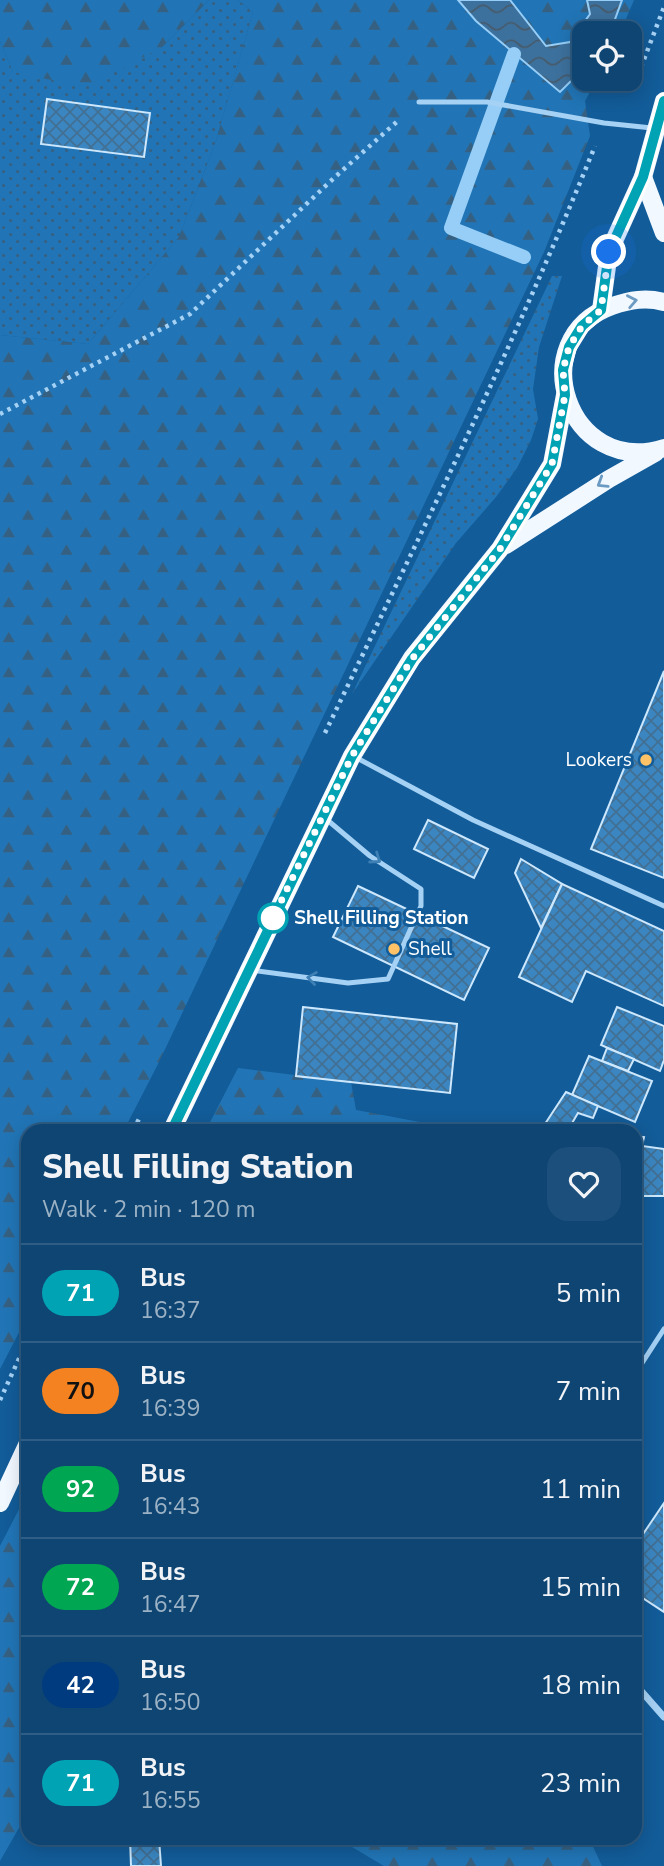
<!DOCTYPE html>
<html lang="en">
<head>
<meta charset="utf-8">
<style>
  :root { --surface:#0e4573; --page:#1c4f7b; --text:#f1f3f6; --muted:#9bb1c4; --line:#2e5d85 }
  body { margin:0; font-family:"Nunito Sans",sans-serif; background:var(--page); color:var(--text); height:100vh; display:flex; flex-direction:column; font-size:26px; white-space:nowrap }
  * { box-sizing:border-box; margin:0 }
  p { font-size:23px; color:var(--muted) }
  .icon { flex:none; width:38px; height:38px; fill:none; stroke:currentColor; stroke-width:2; stroke-linecap:round; stroke-linejoin:round }
  .map { position:relative; flex:1; overflow:hidden }
  .details { position:absolute; left:21px; top:1124px; width:621px; height:721px; display:flex; flex-direction:column; background:var(--surface); border-radius:21px; box-shadow:0 4px 18px #0003,0 0 0 2px var(--line) }
  .details>* { flex:none }
  .badge { padding:0 14px; border-radius:23px; font-size:24px; line-height:46px }
  .tools { position:absolute; left:572px; top:21px; display:grid; gap:14px }
  .tools a { display:grid; place-items:center; width:70px; height:70px; border-radius:14px; background:var(--surface); box-shadow:0 4px 18px #0003,0 0 0 2px var(--line); font-size:35px }
  .you { position:absolute; width:35px; height:35px; margin:-18px; border:5px solid #fff; border-radius:50%; background:#1a73e8; box-shadow:0 0 0 10px #1a73e833 }
  .map>.badge { position:absolute; translate:-50% -50%; box-shadow:0 0 0 4px #fff }
  .round { display:grid; place-items:center; flex:none; width:74px; height:74px; border-radius:21px; background:var(--page) }
  .summary { display:flex; align-items:center; justify-content:space-between; height:119px; padding:0 21px }
  h1 { font-size:33px; font-weight:800; line-height:52px }
  ul { padding:0; list-style:none }
  li { display:flex; align-items:center; gap:21px; height:98px; padding:0 21px; border-top:2px solid var(--line) }
  li div { flex:1 }
  li b { display:block; font-size:26px }
  li em { font-style:normal }
  li .badge { min-width:77px; font-weight:700; text-align:center }
  .map>svg:first-child { display:block }
  .grass { fill:url(#grass-dots) }
  .forest { fill:url(#forest-firs) }
  .water { fill:url(#water-waves); stroke:#96cef7; stroke-width:2 }
  .lines { fill:none; stroke-linecap:round; stroke-linejoin:round }
  .stream { stroke:#96cef7; stroke-width:14 }
  .building { fill:url(#building-cross-hatch); stroke:#cde8fd; stroke-width:2 }
  .path { stroke:#a5d1f4; stroke-width:4.5; stroke-dasharray:3.5 5; stroke-linecap:butt }
  .lane { stroke:#a5d1f4; stroke-width:5 }
  .street { stroke:#a5d1f4; stroke-width:7 }
  .primary { stroke:#f1f8ff; stroke-width:18 }
  .oneway { stroke:#6b9ac2 }
  .oneway2 { stroke:#3e7fb4 }
  .line-casing { stroke:#fff; stroke-width:16 }
  .line { stroke:#00a3b4; stroke-width:10 }
  .walk { stroke:#fff; stroke-width:7; stroke-dasharray:0 12.6 }
  .poi-dot { fill:#ffc267; stroke:#125c99; stroke-width:2.5 }
  .stop-dot { fill:#fff; stroke:#00a3b4; stroke-width:3.5 }
  .labels { text-anchor:middle; dominant-baseline:central; stroke-width:6; stroke-linejoin:round; paint-order:stroke }
  .poi-label { font-size:19px; fill:#fff; stroke:#125c99; text-anchor:end }
  .stop-label { font-size:19px; font-weight:bold; fill:#fff; stroke:#125c99; text-anchor:start }
</style>
</head>
<body>
<div class="map">
<svg width="664" height="1866" viewBox="0 0 664 1866">
  <defs>
    <pattern id="grass-dots" width="8" height="8" patternUnits="userSpaceOnUse" patternTransform="scale(1.75)"><rect width="8" height="8" fill="#2175b6"/><path d="M2 2h.1M6 6h.1" fill="none" stroke="#366081" stroke-width="1.8" stroke-linecap="round"/></pattern>
    <pattern id="forest-firs" width="22" height="20" patternUnits="userSpaceOnUse" patternTransform="scale(1.75)"><rect width="22" height="20" fill="#2175b6"/><path d="M5 1l3.5 6h-7zM16 11l3.5 6h-7z" fill="#366081"/></pattern>
    <pattern id="water-waves" width="16" height="10" patternUnits="userSpaceOnUse" patternTransform="scale(1.75)"><rect width="16" height="10" fill="#3d719d"/><path d="M0 5q4-4 8 0t8 0" fill="none" stroke="#465b6c"/></pattern>
    <pattern id="building-cross-hatch" width="8" height="8" patternUnits="userSpaceOnUse" patternTransform="scale(1.75)"><rect width="8" height="8" fill="#3b86c1"/><path d="M0 0l8 8M0 8l8-8" fill="none" stroke="#426f92"/></pattern>
  </defs>
  <rect width="100%" height="100%" fill="#125c99"/>
  <g class="grass">
    <polygon points="209,0 238,0 253,12 216,141 179,237 88,344 0,335 0,41 13,72 161,48"/>
    <polygon points="552,276 562,276 539,347 533,389 538,419 531,440 517,468 496,497 456,543 352,694"/>
  </g>
  <g class="forest">
    <polygon points="0,0 209,0 161,48 85,87 13,72 0,41"/>
    <polygon points="238,0 458,0 476,21 559,92 584,68 584,79 597,79 585,101 590,136 544,252 158,1064 124,1130 28,1130 28,1315 0,1369 0,335 88,344 179,237 216,141 253,12"/>
    <polygon points="510,0 587,0 590,14 570,42 546,46"/>
    <polygon points="622,0 634,0 620,33 610,33"/>
    <polygon points="238,1068 351,1082 356,1110 462,1130 206,1130"/>
    <polygon points="28,1492 28,1812 0,1861 0,1546"/>
    <polygon points="337,1838 589,1838 602,1866 384,1866"/>
  </g>
  <polygon class="water" points="458,0 510,0 546,46 570,42 590,14 587,0 622,0 610,33 584,33 584,68 560,92 476,21"/>
  <g class="lines">
    <polyline class="stream" points="514,54 451,228 524,257"/>
  </g>
  <g class="building">
    <polygon points="47,99 150,113 144,157 41,144"/>
    <polygon points="664,671 664,878 591,849"/>
    <polygon points="428,820 488,849 474,878 414,849"/>
    <polygon points="521,859 562,884 541,928 515,873"/>
    <polygon points="562,884 664,931 664,1006 586,971 572,1002 519,977"/>
    <polygon points="358,886 489,948 464,1000 333,937"/>
    <polygon points="303,1007 457,1024 450,1093 296,1076"/>
    <polygon points="617,1007 664,1026 664,1060 660,1071 601,1045"/>
    <polygon points="607,1048 634,1059 628,1071 602,1061"/>
    <polygon points="589,1056 652,1081 635,1122 572,1095"/>
    <polygon points="566,1092 598,1106 593,1118 578,1113 568,1130 541,1130"/>
    <polygon points="580,1123 611,1127 610,1130 579,1130"/>
    <polygon points="635,1136 644,1137 642,1146 664,1149 664,1196 635,1196"/>
    <polygon points="664,1503 664,1612 635,1593 635,1546"/>
    <polygon points="130,1838 159,1838 161,1866 131,1866"/>
  </g>
  <g class="lines">
    <g class="path">
      <polyline points="635,83 664,7"/>
      <polyline points="0,414 190,314 335,177 400,119"/>
      <path d="M325 733C418 539 514 346 595 146"/>
      <polyline points="133,1130 139,1119"/>
      <polyline points="0,1400 28,1339"/>
    </g>
    <g class="lane">
      <polyline points="419,102 487,102 604,123 652,128"/>
      <polyline points="355,757 473,820 664,906"/>
      <polyline points="251,970 348,983 388,979 421,906 421,889 370,856 325,818"/>
      <polyline points="635,1374 664,1329"/>
    </g>
    <polyline class="street" points="635,1684 664,1717"/>
    <g class="primary">
      <polyline points="643,177 664,233"/>
      <path d="M664 302C646 297 630 300 612 306 522 338 567 478 664 448"/>
      <polyline points="601,310 609,252 643,177 664,101"/>
      <polyline points="506,545 609,479 655,453"/>
      <polyline points="172,1130 352,756 412,658 500,549 552,464 565,395"/>
      <polyline points="0,1503 28,1443"/>
    </g>
  </g>
  <defs><path id="oneway-chevron" d="M-2-3.5L2.5 0L-2 3.5" fill="none" stroke-width="1.6" stroke-linecap="round" stroke-linejoin="round" transform="scale(1.75)"/></defs>
  <g class="oneway">
    <use href="#oneway-chevron" transform="translate(632 301) rotate(-11)"/>
    <use href="#oneway-chevron" transform="translate(602 483) rotate(148)"/>
  </g>
  <g class="oneway2">
    <use href="#oneway-chevron" transform="translate(376 859) rotate(35)"/>
    <use href="#oneway-chevron" transform="translate(312 978) rotate(-172)"/>
  </g>
  <g class="lines">
    <g class="line-casing">
      <polyline id="line" points="172,1130 352,756 412,659 500,549 552,464 565,395 563,370 569,347 582,326 601,310 609,252 643,177 664,101"/>
    </g>
    <use href="#line" class="line"/>
    <polyline class="walk" points="273,918 269,926 352,756 400,678 412,659 500,549 552,464 565,395 563,370 569,347 582,326 601,310 609,252"/>
  </g>
  <g class="poi-dot">
    <circle cx="646" cy="760" r="7"/>
    <circle cx="394" cy="949" r="7"/>
  </g>
  <circle class="stop-dot" cx="273" cy="918" r="14"/>
  <g class="labels">
    <g class="poi-label">
      <text x="632" y="760">Lookers</text>
      <text x="408" y="949" text-anchor="start">Shell</text>
    </g>
    <g class="stop-label">
      <text x="294" y="918">Shell Filling Station</text>
    </g>
  </g>
</svg>
<div class="tools">
<a><svg class="icon" aria-label="locate" viewBox="0 0 24 24"><circle cx="12" cy="12" r="6"/><path d="M12 2v4M12 18v4M2 12h4M18 12h4"/></svg></a>
</div>
<div class="you" style="left:609px;top:252px"></div>
<section class="details">
<div class="summary"><div><h1>Shell Filling Station</h1><p>Walk · 2 min · 120 m</p></div><a class="round"><svg class="icon" aria-label="heart" viewBox="0 0 24 24"><path d="M12 20l-8-8c-3-5 5-10 8-4 3-6 11-1 8 4z"/></svg></a></div>
<ul>
<li><span class="badge" style="background:#00a3b4;color:#fff">71</span><div><b>Bus</b><p>16:37</p></div><em>5 min</em></li>
<li><span class="badge" style="background:#f58220;color:#111">70</span><div><b>Bus</b><p>16:39</p></div><em>7 min</em></li>
<li><span class="badge" style="background:#00a651;color:#fff">92</span><div><b>Bus</b><p>16:43</p></div><em>11 min</em></li>
<li><span class="badge" style="background:#00a651;color:#fff">72</span><div><b>Bus</b><p>16:47</p></div><em>15 min</em></li>
<li><span class="badge" style="background:#003b80;color:#fff">42</span><div><b>Bus</b><p>16:50</p></div><em>18 min</em></li>
<li><span class="badge" style="background:#00a3b4;color:#fff">71</span><div><b>Bus</b><p>16:55</p></div><em>23 min</em></li>
</ul>
</section>
</div>
</body>
</html>
